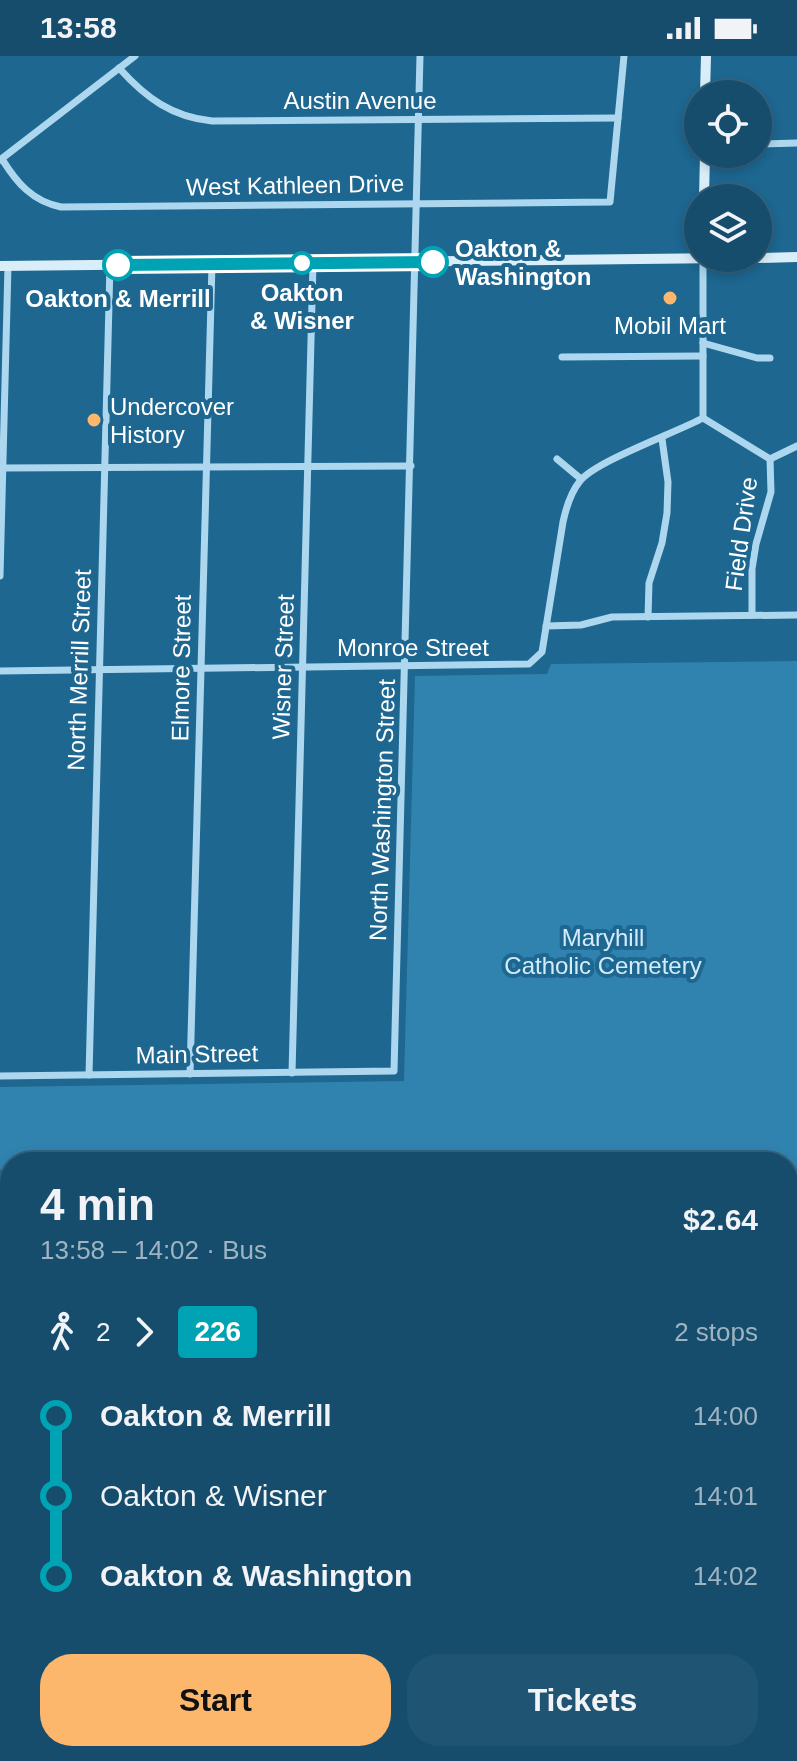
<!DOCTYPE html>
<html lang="en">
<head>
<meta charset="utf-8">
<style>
  :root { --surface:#164d6d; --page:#1f5472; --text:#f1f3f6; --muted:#9eb4c2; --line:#356480; --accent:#fdb76c }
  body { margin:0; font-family:Arial,sans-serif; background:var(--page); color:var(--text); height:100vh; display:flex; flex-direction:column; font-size:30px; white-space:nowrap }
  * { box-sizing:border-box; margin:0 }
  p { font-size:26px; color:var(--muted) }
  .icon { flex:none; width:44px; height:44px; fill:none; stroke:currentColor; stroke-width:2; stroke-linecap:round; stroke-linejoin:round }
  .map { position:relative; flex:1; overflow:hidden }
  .details { position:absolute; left:0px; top:1096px; width:798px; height:610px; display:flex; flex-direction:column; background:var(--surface); border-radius:32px 32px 0 0; box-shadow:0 4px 12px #0003,0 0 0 2px var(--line) }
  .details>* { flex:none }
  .badge { padding:0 16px; border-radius:6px; font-size:28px; line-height:52px }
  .fabs { position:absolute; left:684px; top:24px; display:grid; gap:16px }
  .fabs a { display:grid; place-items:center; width:88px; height:88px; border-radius:50%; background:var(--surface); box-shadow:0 4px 12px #0003,0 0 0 2px var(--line); font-size:40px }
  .map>.badge { position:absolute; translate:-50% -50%; box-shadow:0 0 0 4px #fff }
  .legs { display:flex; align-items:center; gap:12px; height:88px; padding:0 40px; font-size:26px }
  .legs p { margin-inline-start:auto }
  .summary { display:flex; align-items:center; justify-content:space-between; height:136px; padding:0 40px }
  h1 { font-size:44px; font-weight:700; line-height:60px }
  .button { display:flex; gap:16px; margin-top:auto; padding:16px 40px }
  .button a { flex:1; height:92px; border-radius:32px; background:var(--accent); color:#111; font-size:32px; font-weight:700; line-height:92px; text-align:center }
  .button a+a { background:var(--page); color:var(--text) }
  ul { padding:0 40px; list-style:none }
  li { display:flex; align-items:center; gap:28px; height:80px; font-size:30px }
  li i { display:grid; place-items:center; width:12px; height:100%; margin:0 10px; background:currentColor }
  li i::after { content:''; width:20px; height:20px; margin:-10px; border:6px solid; border-radius:50%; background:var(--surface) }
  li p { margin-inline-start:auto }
  li:first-child i { background:linear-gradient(#0000 50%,currentColor 0) }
  li:last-child i { background:linear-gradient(currentColor 50%,#0000 0) }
  .status { display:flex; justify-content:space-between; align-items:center; height:56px; padding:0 40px; background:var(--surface); direction:ltr }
  .status svg { height:22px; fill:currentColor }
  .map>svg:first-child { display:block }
  .green { fill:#3083af }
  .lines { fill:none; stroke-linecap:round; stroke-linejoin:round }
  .street { stroke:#add7ee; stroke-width:7 }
  .secondary { stroke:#daeefa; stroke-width:10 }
  .primary { stroke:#f4fbff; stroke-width:11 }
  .line-1-casing { stroke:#fff; stroke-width:18 }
  .line-1 { stroke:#00a3b4; stroke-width:12 }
  .stop-1-dot { fill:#fff; stroke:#00a3b4; stroke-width:4 }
  .poi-dot { fill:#fdb76c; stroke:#1d6791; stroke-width:3 }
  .labels { text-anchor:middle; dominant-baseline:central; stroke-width:8; stroke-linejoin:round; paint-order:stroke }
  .street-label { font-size:24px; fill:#fff; stroke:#1d6791 }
  .stop-label { font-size:24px; font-weight:bold; fill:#fff; stroke:#1d6791 }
  .poi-label { font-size:24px; fill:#fff; stroke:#1d6791 }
  .park-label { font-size:24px; fill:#d3ecfa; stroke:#1d6791 }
</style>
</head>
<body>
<div class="status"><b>13:58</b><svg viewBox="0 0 49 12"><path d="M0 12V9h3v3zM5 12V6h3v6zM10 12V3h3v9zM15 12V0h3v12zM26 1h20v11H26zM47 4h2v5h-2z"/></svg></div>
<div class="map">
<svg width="797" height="1705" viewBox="0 0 797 1705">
  <rect width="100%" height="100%" fill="#1d6791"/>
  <polygon class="green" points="797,605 797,1705 368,1705 362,1696 788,1696 788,1106 10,1106 10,1129 0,1113 0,1031 404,1025 415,620 547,618 551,608"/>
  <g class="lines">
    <g class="street">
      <path d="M119 12C146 42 172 61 212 65L618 62"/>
      <polyline points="758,88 797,87"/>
      <path d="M2 103C17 127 32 145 61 151L610 146 624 0"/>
      <polyline points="0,104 135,0"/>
      <polyline points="703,287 757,302 770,302"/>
      <polyline points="562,301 703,300"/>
      <polyline points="703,362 703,202"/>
      <polyline points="703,362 770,403 797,390"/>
      <polyline points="557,403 581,423"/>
      <polyline points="3,412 411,410"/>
      <polyline points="0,520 8,210"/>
      <polyline points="752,559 752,513 756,488 771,436 770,403"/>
      <polyline points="648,561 649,527 662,487 667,457 668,426 662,383"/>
      <polyline points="546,570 581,569 612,561 797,559"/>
      <path d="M0 615 529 608 542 596 563 466C566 452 571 436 580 425 596 405 675 377 703 362"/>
      <polyline points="292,1017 313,207"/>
      <polyline points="190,1018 212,208"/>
      <polyline points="89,1019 110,209"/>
      <polyline points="0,1020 394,1015 420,0"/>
      <polyline points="0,1223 10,1223"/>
      <polyline points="0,1332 7,1332"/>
      <polyline points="0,1426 10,1426"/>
      <polyline points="0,1628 10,1628"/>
      <polyline points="68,1705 68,1696"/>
      <polyline points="169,1705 170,1696"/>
      <polyline points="259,1705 260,1696"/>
    </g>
    <g class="secondary">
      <polyline points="705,38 706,0"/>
      <polyline points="704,142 705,98"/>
      <polyline points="758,202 797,201"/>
      <polyline points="0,210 727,202"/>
    </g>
    <g class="primary">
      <polyline points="0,1140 10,1156"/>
      <polyline points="338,1696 344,1705"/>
      <polyline points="351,1696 357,1705"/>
    </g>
  </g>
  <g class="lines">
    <g class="line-1-casing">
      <polyline id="line-1" points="118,209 433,206"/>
    </g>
    <use href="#line-1" class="line-1"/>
  </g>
  <g class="stop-1-dot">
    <circle cx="433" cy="206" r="14"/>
    <circle cx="302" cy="207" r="10"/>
    <circle cx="118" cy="209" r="14"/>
  </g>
  <g class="poi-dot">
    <circle cx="670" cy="242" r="8"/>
    <circle cx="94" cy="364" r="8"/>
  </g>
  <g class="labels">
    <g class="street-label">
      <text x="360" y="44">Austin Avenue</text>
      <text transform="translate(295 129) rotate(-1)">West Kathleen Drive</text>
      <text transform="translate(741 478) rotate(-82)">Field Drive</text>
      <text x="413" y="591">Monroe Street</text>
      <text transform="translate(283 611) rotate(-88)">Wisner Street</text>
      <text transform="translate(181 612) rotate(-89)">Elmore Street</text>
      <text transform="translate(79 614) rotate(-88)">North Merrill Street</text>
      <text transform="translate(382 754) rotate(-88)">North Washington Street</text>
      <text transform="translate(197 998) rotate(-1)">Main Street</text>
    </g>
    <g class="stop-label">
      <text x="455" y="192" text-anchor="start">Oakton &amp;<tspan x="455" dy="28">Washington</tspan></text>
      <text x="302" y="236">Oakton<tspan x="302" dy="28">&amp; Wisner</tspan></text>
      <text x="118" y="242">Oakton &amp; Merrill</text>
    </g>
    <g class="poi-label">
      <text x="670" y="269">Mobil Mart</text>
      <text x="110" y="350" text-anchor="start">Undercover<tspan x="110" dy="28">History</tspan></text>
    </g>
    <g class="park-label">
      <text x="603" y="881">Maryhill<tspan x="603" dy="28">Catholic Cemetery</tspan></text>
    </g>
  </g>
</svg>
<div class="fabs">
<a><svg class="icon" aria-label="locate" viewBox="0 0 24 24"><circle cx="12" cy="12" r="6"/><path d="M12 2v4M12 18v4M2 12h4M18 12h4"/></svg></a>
<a><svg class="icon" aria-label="layers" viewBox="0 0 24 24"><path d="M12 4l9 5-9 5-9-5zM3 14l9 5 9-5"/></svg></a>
</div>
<section class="details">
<div class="summary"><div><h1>4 min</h1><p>13:58 – 14:02 · Bus</p></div><b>$2.64</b></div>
<div class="legs"><svg class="icon" aria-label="walk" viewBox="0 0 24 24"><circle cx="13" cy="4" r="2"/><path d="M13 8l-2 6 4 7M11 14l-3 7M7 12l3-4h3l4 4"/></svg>2<svg class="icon" aria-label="forward" viewBox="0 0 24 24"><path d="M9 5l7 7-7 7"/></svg><b class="badge" style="background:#00a3b4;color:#fff">226</b><p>2 stops</p></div>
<ul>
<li><i style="color:#00a3b4"></i><b>Oakton &amp; Merrill</b><p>14:00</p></li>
<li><i style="color:#00a3b4"></i><span>Oakton &amp; Wisner</span><p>14:01</p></li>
<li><i style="color:#00a3b4"></i><b>Oakton &amp; Washington</b><p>14:02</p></li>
</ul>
<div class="button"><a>Start</a><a>Tickets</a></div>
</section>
</div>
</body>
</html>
